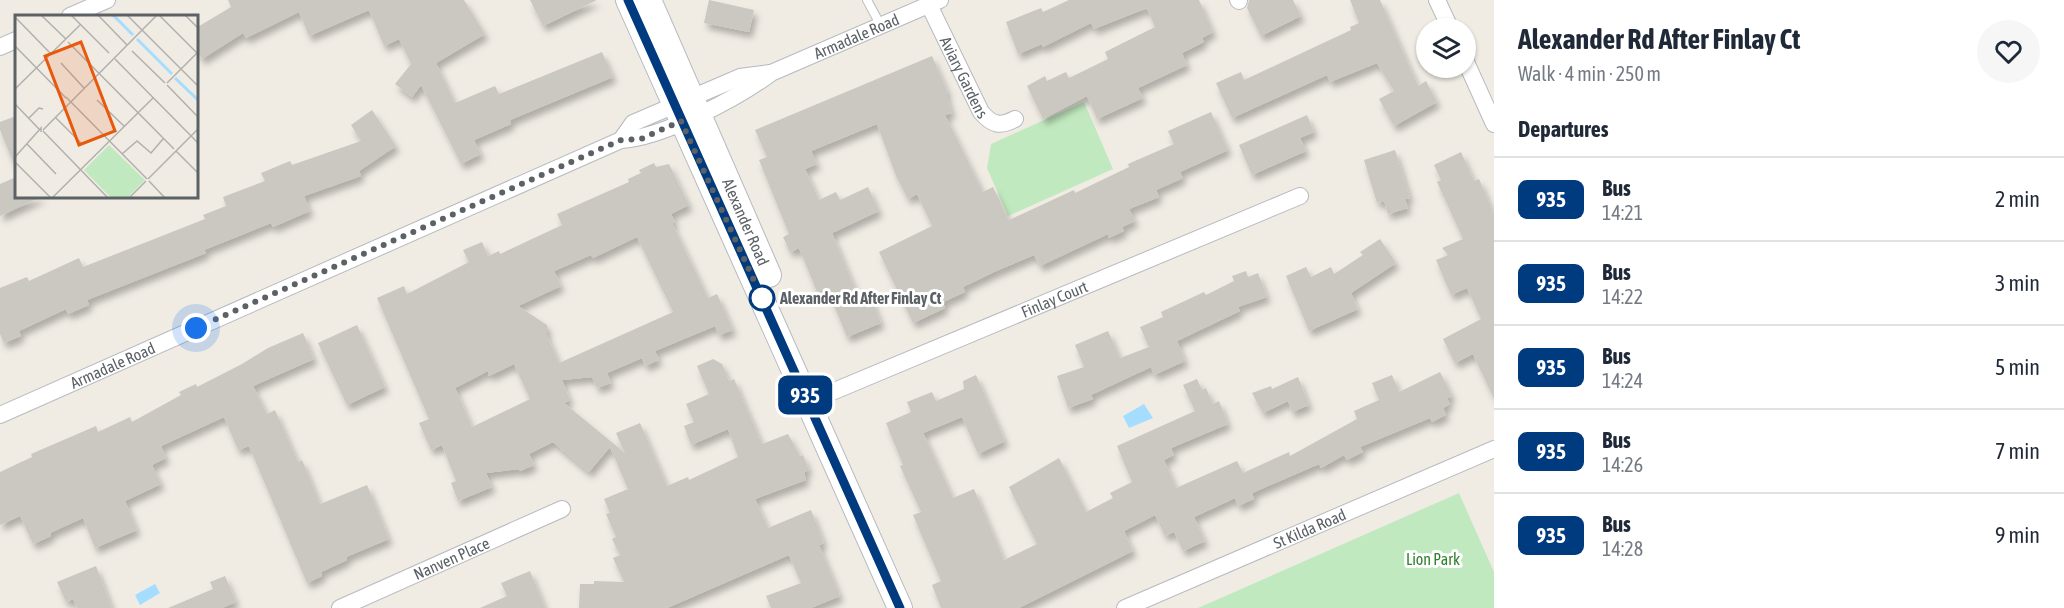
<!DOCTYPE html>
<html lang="en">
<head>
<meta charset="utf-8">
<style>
  :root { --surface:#fff; --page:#f6f6f7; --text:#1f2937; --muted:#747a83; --line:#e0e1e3 }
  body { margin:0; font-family:"Asap Condensed",sans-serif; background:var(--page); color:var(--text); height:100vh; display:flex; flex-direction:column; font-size:22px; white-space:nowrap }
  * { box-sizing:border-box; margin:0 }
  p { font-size:20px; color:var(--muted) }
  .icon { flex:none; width:33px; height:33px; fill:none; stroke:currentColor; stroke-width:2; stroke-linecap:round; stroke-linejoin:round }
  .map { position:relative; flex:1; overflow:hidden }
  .side { display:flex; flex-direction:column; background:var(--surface); width:570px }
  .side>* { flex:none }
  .badge { padding:0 12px; border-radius:9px; font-size:21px; line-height:39px }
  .tools { position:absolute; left:1416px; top:18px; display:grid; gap:12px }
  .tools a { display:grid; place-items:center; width:60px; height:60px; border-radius:50%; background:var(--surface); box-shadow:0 2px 4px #0004; font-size:30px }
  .you { position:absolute; width:30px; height:30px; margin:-15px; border:4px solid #fff; border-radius:50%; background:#1a73e8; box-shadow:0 0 0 9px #1a73e833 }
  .map>.badge { position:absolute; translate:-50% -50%; box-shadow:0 0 0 3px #fff }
  h2 { padding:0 24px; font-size:22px; line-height:54px }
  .round { display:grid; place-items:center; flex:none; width:63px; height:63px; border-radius:32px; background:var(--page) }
  .overview { display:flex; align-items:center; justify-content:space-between; height:102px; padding:0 24px }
  h1 { font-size:28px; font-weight:700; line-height:45px }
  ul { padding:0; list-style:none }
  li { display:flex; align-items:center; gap:18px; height:84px; padding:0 24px; border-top:2px solid var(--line) }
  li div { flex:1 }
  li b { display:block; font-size:22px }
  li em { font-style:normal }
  li .badge { min-width:66px; font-weight:700; text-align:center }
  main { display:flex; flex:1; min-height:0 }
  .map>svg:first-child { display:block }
  .green { fill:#c1e9bf }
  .water { fill:#a4ddff }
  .building { fill:#cbc7c1; fill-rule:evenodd; filter:url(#shadow) }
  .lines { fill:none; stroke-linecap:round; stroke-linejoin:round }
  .lane-casing { stroke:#b6babf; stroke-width:10 }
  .street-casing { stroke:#b6babf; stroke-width:18 }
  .secondary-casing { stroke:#b5babf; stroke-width:26 }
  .lane { stroke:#fff; stroke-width:8 }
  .street { stroke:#fff; stroke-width:16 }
  .secondary { stroke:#fff; stroke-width:24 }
  .line-casing { stroke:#fff; stroke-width:14 }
  .line { stroke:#003b80; stroke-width:9 }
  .walk { stroke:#5c6166; stroke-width:6; stroke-dasharray:0 10.8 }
  .stop-dot { fill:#fff; stroke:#003b80; stroke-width:3 }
  .labels { text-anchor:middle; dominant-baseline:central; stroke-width:6; stroke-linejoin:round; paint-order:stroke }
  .street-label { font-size:16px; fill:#5c6166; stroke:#fff }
  .stop-label { font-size:16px; font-weight:bold; fill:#5c6166; stroke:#fff; text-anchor:start }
  .park-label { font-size:16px; fill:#30822e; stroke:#fff }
  .inset-river { fill:none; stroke:#a4ddff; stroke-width:3 }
  .inset-road { fill:none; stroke:#b1b0ae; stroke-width:1.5 }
  .view { fill:#e8590c; fill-opacity:0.15; stroke:#e8590c; stroke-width:3 }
  .inset-edge { fill:none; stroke:#5c6166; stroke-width:3 }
</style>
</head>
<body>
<main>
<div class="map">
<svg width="1494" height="608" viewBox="0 0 1494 608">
  <defs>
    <filter id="shadow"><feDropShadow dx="3.5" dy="6" stdDeviation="3" flood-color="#0004"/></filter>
  </defs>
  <rect width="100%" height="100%" fill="#f0ece4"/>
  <g class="green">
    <polygon points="1084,102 1113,169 1008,216 987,168 991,144"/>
    <polygon points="1459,493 1494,572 1494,608 1198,608"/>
  </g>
  <g class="water">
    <polygon points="1144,404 1153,418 1129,428 1123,416"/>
    <polygon points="155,584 160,593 140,605 135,595"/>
  </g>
  <g class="building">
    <polygon points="228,0 464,0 485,34 436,63 455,103 495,86 499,94 602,52 613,77 510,120 511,124 474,140 481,154 461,164 421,85 412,97 395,84 411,64 399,39 384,46 369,10 309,36 299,12 246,38 243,33 202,59 196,50 196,28 231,7"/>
    <polygon points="530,0 597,0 543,26"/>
    <polygon points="709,0 754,10 749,32 704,23"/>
    <polygon points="1069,0 1199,0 1213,32 1202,38 1204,42 1182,53 1187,65 1138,88 1143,98 1097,119 1087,96 1043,119 1027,86 1045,76 1047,81 1066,72 1069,78 1108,59 1105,52 1155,27 1147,8 1094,29 1091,23 1043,47 1042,44 1018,54 1006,22 1041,8 1043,12"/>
    <polygon points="1249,0 1293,0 1301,16 1261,36 1247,8"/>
    <polygon points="1350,0 1380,0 1418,86 1426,81 1437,102 1394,126 1379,99 1394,91 1377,63 1330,82 1327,75 1232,118 1216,83 1241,72 1244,80 1351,30 1350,27 1359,23"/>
    <polygon points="932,56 948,93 946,94 952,113 945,115 983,192 993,187 1009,220 1074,190 1075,193 1129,167 1128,164 1174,144 1168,131 1211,112 1228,150 1180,172 1183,178 1156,190 1159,197 1129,209 1135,221 1122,227 1124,231 1109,238 1108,234 1040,266 1034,255 994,272 963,287 965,292 943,302 945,308 913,323 879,252 932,226 917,194 908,199 896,176 877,124 811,151 817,164 805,169 819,200 836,192 840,200 868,187 879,211 832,233 860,301 871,297 881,323 847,337 827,288 817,292 799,248 790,252 783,237 789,234 759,160 767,157 755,130"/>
    <polygon points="372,110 396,146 359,171 361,176 304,196 310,211 273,227 271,223 204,250 206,253 87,300 89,305 68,314 66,309 19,331 21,336 4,343 0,334 0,288 27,277 29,281 79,258 83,267 205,219 203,215 226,206 223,197 265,181 261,173 290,161 292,165 361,141 351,125"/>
    <polygon points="1307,115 1314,132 1300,138 1306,151 1252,175 1239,145"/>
    <polygon points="16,116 16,169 0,130 0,122"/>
    <polygon points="1395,150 1410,198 1405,199 1408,208 1388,214 1384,201 1377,203 1364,160"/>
    <polygon points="1461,152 1474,181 1479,179 1494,214 1494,399 1473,354 1455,363 1443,339 1481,319 1467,288 1451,295 1436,260 1448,255 1442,248 1463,239 1437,182 1441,180 1434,165"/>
    <path d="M654 163 656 167 669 164 689 205 671 214 675 222 672 223 708 298 717 294 733 330 719 335 715 326 655 351 659 360 645 366 642 358 607 373 611 383 597 388 592 377 562 380 570 400 564 403 625 453 616 433 640 423 667 486 688 477 689 480 738 457 728 429 691 445 684 426 694 422 686 404 709 394 697 366 713 359 722 364 729 381 734 379 762 444 788 434 800 456 803 455 809 470 804 472 806 480 755 499 768 528 811 510 824 543 819 545 840 596 811 608H771L766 596 801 583 789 555 667 608H579L580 584H594V581L624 582 613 558 620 555 612 539 616 537 606 514 610 513 604 499 628 489 610 447 589 472 553 442 529 454 534 465 520 471 519 469 486 473 492 487 458 501 451 483 456 481 442 445 431 450 419 423 429 419 377 298 404 286 407 294 469 262 463 250 482 242 488 256 499 251 500 254 562 225 557 214 629 182 628 179 641 173 639 170ZM637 237 673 312 559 363 547 335V325L518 306 561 286 554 271 591 255 593 258ZM514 364 530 399 472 427 455 388 488 371 489 376Z"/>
    <polygon points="16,177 16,196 43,196 0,216 0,184"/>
    <polygon points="1380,239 1396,263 1351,293 1358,309 1309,331 1286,276 1306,267 1311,277 1331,267 1334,274 1363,255 1360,252"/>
    <polygon points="1246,271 1248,277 1258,273 1267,297 1238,307 1240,311 1177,341 1185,361 1154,375 1151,367 1091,395 1093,399 1068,408 1057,376 1084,367 1075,345 1108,331 1120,358 1149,347 1140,327 1163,317 1161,312 1204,292 1206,295 1234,281 1232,276"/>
    <polygon points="357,325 385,387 347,405 318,343"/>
    <polygon points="303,333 314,359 253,386 267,414 275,410 298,462 302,460 320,504 367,485 389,539 346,557 347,560 321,572 322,576 307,583 249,446 238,450 224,417 161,446 166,458 152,465 161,484 125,501 137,530 95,548 83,518 50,533 51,536 33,544 20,516 0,525 0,472 32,457 31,454 96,426 98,432 130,417 132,422 181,395 179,392 196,384 197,387 242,364 268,348"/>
    <polygon points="1440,372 1452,396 1447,398 1450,404 1443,408 1446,415 1432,422 1430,418 1360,447 1363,452 1347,460 1344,455 1321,468 1319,464 1252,493 1254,499 1238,506 1235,498 1194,517 1205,541 1183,551 1174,532 1165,536 1155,515 1124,531 1133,551 1019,608 941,608 932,585 941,581 913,515 921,512 900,466 903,465 886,423 911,412 907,402 932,392 936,401 964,389 963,381 976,375 1005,441 978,454 962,417 923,433 953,498 974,489 1004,560 1037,544 1009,487 1059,458 1086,512 1113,498 1110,493 1132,482 1117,446 1195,411 1183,385 1197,379 1202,390 1206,388 1213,404 1219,401 1228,424 1171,448 1174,455 1164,460 1176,488 1237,461 1243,473 1289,452 1290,456 1357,419 1354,411 1379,400 1372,383 1392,375 1399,392"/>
    <polygon points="1298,377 1309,405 1292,412 1288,401 1263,413 1252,393 1271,386 1272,389"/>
    <polygon points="96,566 112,608 77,608 73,599 66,602 57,582"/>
    <polygon points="530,571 545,608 480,608 507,596 501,583"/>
    <polygon points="225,576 236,602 222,608 168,608 213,589 210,582"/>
  </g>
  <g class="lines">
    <g class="lane-casing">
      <polyline id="lane" points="867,0 881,26"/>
    </g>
    <g class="street-casing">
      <g id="street">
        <polyline points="1238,0 1239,1"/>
        <polyline points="1437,0 1450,28"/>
        <path id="s1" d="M929 5 981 112C992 125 1000 127 1015 119"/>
        <polyline points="70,16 107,0"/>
        <polyline points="0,47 16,40"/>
        <polyline points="1466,62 1494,124"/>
        <polyline points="621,140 633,123 740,77 770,73"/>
        <path id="s2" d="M808 402 1300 196"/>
        <path id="s3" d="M0 415 621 140C662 138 738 98 771 73L940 0"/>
        <path id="s4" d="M340 608 562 509"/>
        <path id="s5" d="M1125 608 1494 449"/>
      </g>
    </g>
    <g class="secondary-casing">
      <g id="secondary">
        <polyline points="628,0 900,608"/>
        <path id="s6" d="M649 0 769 275"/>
      </g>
    </g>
    <use href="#lane" class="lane"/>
    <use href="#street" class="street"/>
    <use href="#secondary" class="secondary"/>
  </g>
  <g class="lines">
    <g class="line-casing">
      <polyline id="line" points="628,0 900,608"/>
    </g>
    <use href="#line" class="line"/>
    <polyline class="walk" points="196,328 621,140 641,139 681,121 762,298"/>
  </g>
  <circle class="stop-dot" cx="762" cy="298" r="12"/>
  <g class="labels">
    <g class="street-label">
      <text stroke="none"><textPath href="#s3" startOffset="938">Armadale Road</textPath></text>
      <text stroke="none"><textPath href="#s1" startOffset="80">Aviary Gardens</textPath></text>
      <text stroke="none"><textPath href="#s6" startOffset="242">Alexander Road</textPath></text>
      <text stroke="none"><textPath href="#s2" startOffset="267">Finlay Court</textPath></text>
      <text stroke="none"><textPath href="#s3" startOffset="123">Armadale Road</textPath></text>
      <text stroke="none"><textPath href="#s5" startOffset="201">St Kilda Road</textPath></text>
      <text stroke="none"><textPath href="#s4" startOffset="122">Nanven Place</textPath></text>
    </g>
    <g class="stop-label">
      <text x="780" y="298">Alexander Rd After Finlay Ct</text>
    </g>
    <g class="park-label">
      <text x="1433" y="559">Lion Park</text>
    </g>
  </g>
  <g transform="translate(15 15)">
    <rect width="183" height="183" fill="#f0ece4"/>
    <path d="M94 130 130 165 112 183H96L69 155Z" fill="#c1e9bf"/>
    <path class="inset-river" d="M98 0 118 20M122 24 157 59M160 63 183 85"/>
    <path class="inset-road" d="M26 0 51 24M56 0 94 38M83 0 112 30M112 0 183 71M144 0 182 38M170 0 183 13M0 2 36 39M53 27 159 134M0 31 51 83M117 36 150 68M100 44 183 128M46 48 69 73M152 68 182 38M152 70 183 102M0 74 65 10M51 82 132 164M82 85 109 111M0 89 24 114M14 103 24 93 28 94M41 103 67 129M28 115 142 0M28 116 93 183M12 129 41 159M161 136 183 158M107 139 122 126 136 138 148 124M0 142 26 113V117M0 147 36 183M133 164 183 114M134 166 150 183M37 183 138 83M114 183 131 166"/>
    <path class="view" d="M66 27 100 116 64 130 30 41Z"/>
    <rect width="183" height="183" class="inset-edge"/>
  </g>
</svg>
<div class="tools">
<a><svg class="icon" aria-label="layers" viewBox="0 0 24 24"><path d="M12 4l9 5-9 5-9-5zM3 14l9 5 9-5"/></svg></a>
</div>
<div class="you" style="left:196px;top:328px"></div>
<b class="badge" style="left:805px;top:395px;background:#003b80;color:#fff">935</b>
</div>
<section class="side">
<div class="overview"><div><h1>Alexander Rd After Finlay Ct</h1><p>Walk · 4 min · 250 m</p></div><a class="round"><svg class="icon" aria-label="heart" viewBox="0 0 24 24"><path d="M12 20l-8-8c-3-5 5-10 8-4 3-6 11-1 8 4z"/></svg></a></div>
<h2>Departures</h2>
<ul>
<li><span class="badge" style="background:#003b80;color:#fff">935</span><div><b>Bus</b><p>14:21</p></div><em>2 min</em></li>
<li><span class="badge" style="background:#003b80;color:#fff">935</span><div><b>Bus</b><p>14:22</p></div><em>3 min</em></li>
<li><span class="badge" style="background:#003b80;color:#fff">935</span><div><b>Bus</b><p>14:24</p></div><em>5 min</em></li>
<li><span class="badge" style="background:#003b80;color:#fff">935</span><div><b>Bus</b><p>14:26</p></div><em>7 min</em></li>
<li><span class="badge" style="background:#003b80;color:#fff">935</span><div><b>Bus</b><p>14:28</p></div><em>9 min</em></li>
</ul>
</section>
</main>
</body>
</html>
